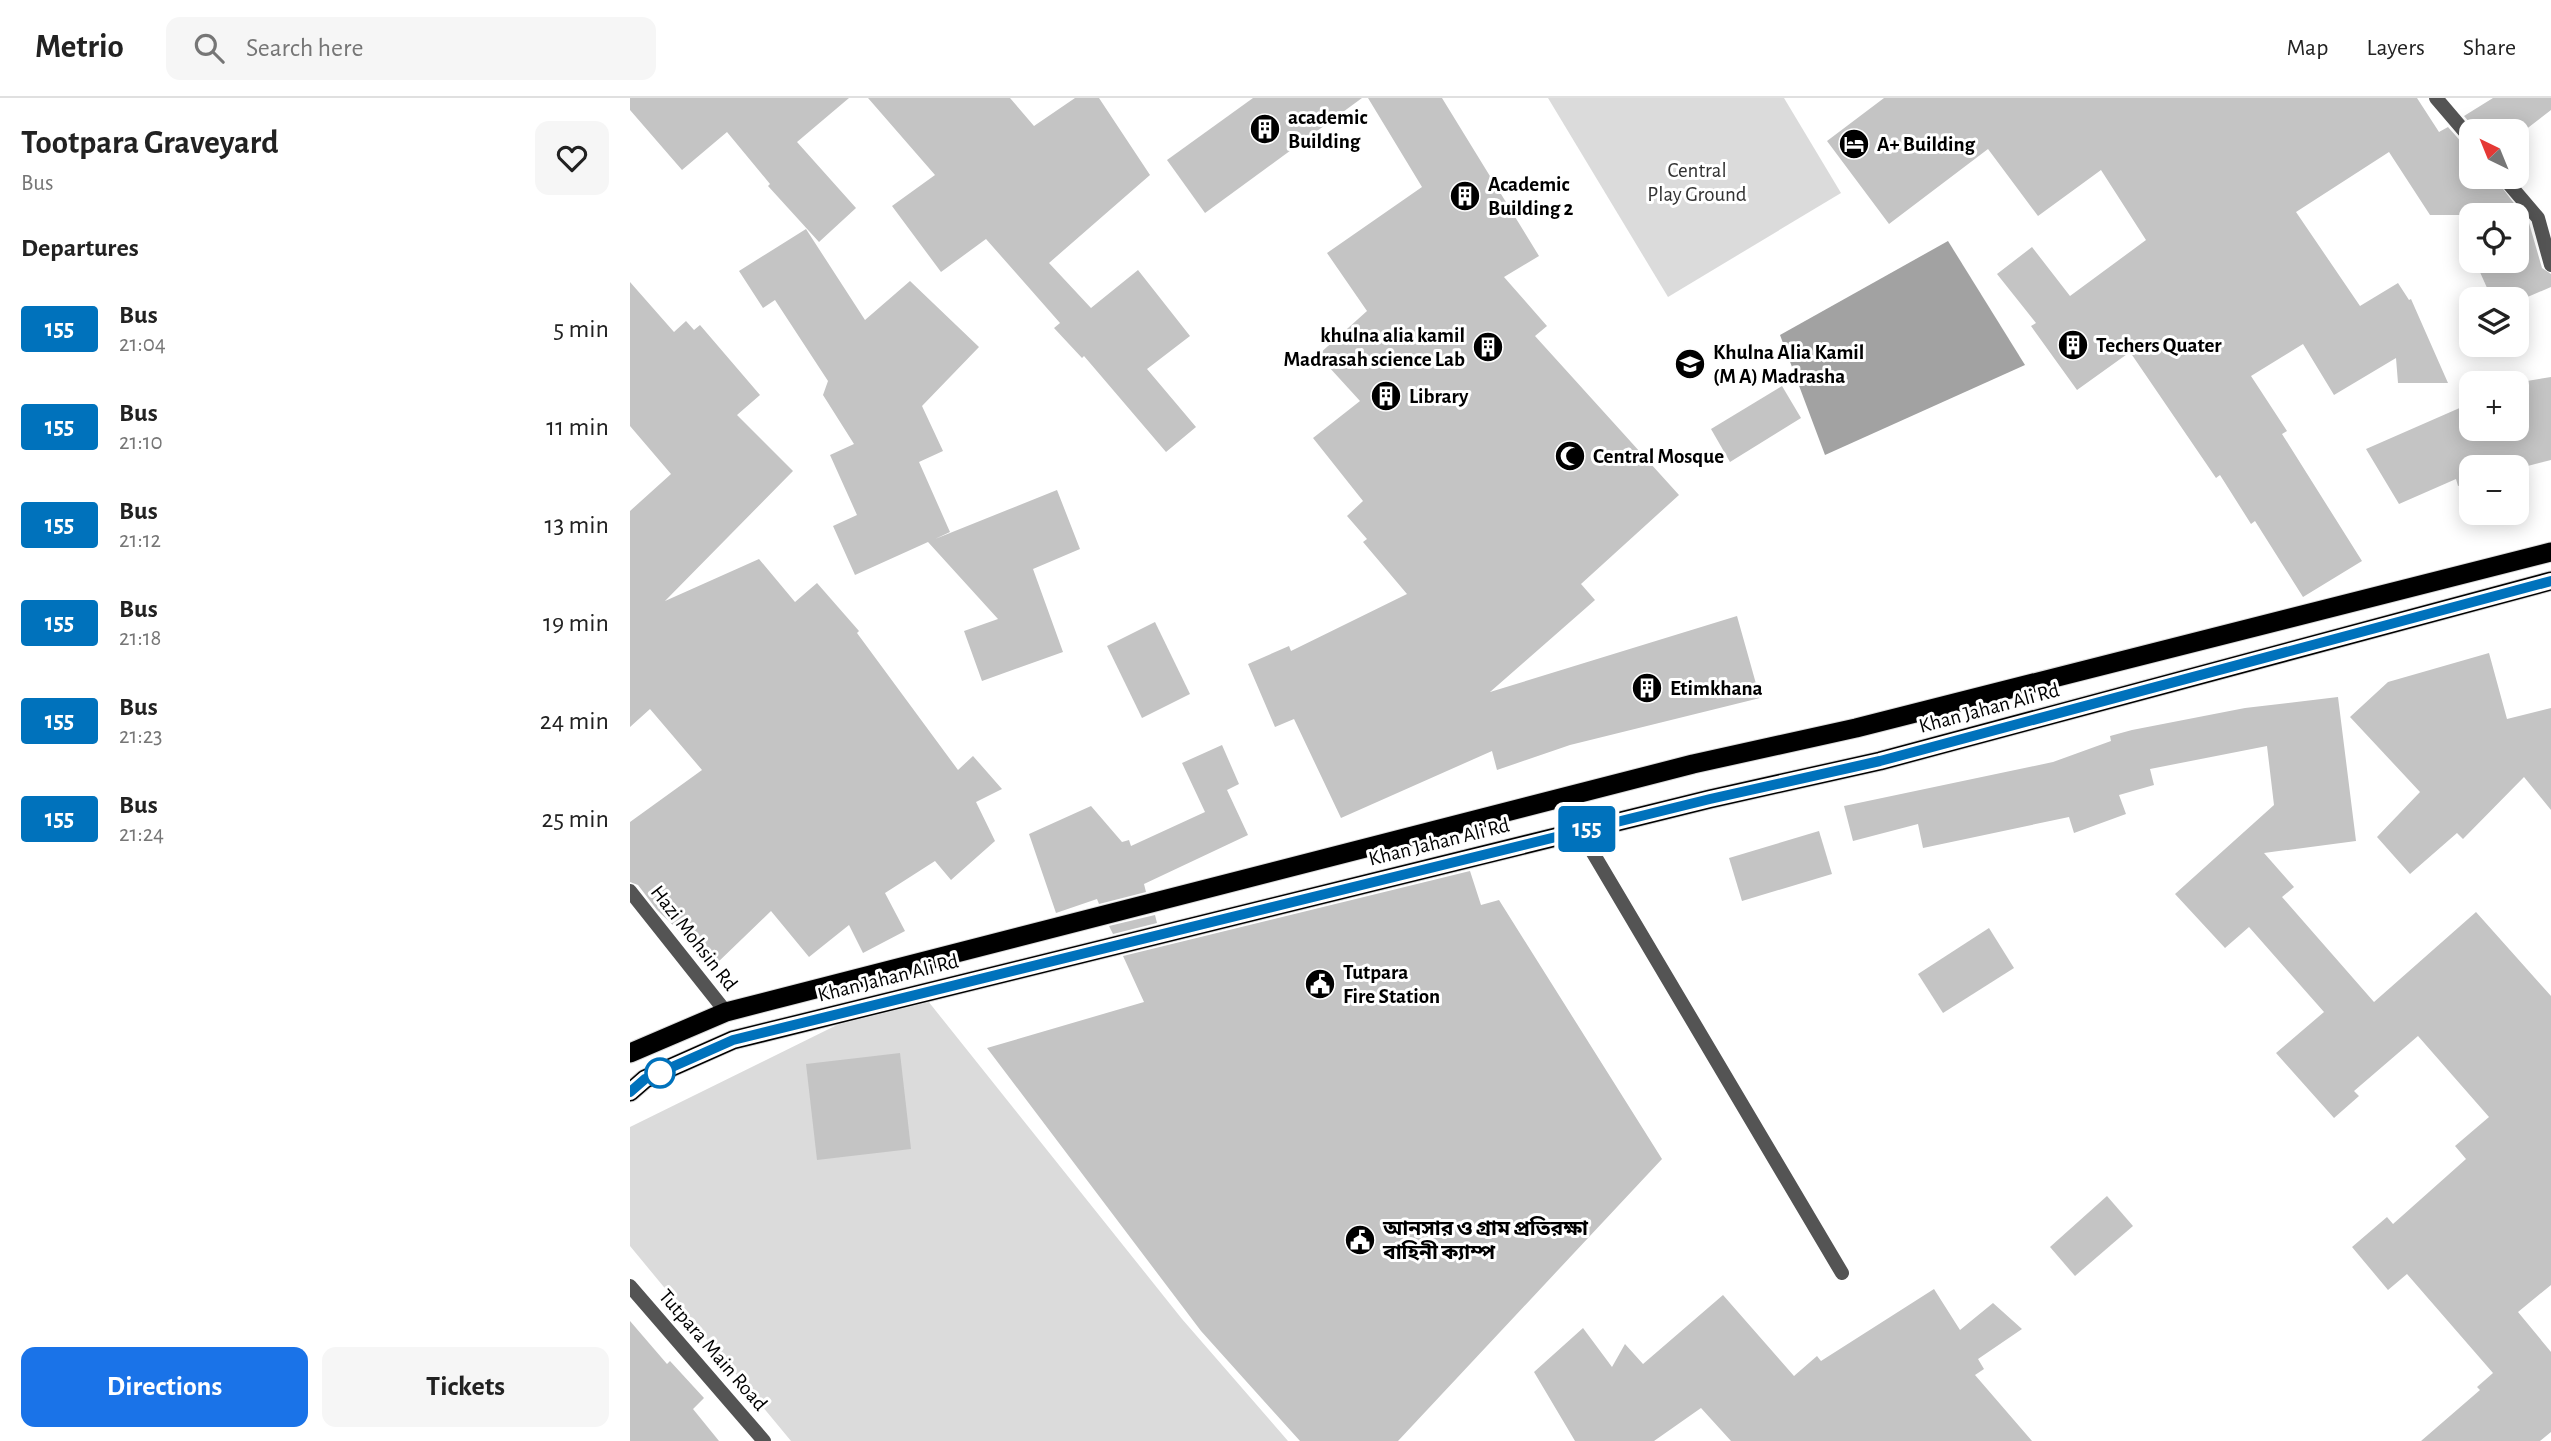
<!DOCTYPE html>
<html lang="en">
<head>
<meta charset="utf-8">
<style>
  :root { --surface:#fff; --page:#f6f6f6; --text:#222; --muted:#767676; --line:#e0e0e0; --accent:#1a73e8 }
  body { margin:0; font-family:"Alegreya Sans","Noto Sans Bengali",sans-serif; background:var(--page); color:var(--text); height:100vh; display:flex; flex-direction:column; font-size:26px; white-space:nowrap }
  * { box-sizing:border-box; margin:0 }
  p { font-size:23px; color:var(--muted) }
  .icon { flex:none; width:38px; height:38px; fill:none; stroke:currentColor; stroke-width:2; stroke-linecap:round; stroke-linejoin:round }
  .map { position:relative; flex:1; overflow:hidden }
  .panel { display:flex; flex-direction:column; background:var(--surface); width:630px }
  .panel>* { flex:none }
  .badge { padding:0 14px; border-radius:5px; font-size:24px; line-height:46px }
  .needle { width:46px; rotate:317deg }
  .tools { position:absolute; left:1829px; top:21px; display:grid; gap:14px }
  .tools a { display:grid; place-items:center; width:70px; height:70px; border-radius:14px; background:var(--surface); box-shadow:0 4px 18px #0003; font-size:35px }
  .map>.badge { position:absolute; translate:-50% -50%; box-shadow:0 0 0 4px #fff }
  h2 { padding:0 21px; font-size:26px; line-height:63px }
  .round { display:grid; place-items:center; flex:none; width:74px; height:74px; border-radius:14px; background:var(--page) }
  .summary { display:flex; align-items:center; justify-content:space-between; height:119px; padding:0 21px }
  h1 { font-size:33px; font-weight:700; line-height:52px }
  .primary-button { display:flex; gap:14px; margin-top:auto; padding:14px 21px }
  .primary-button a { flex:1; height:80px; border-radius:14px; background:var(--accent); color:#fff; font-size:28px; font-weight:700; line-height:80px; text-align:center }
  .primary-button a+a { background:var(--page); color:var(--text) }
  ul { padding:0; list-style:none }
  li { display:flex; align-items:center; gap:21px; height:98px; padding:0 21px }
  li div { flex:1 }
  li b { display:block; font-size:26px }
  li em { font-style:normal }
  li .badge { min-width:77px; font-weight:700; text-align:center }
  header { display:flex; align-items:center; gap:42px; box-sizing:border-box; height:98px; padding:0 35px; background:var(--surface); border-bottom:2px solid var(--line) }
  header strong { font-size:33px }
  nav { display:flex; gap:38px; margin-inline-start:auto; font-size:24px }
  .search { width:490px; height:63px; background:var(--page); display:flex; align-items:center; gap:18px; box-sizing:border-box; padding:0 24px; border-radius:14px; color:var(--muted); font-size:26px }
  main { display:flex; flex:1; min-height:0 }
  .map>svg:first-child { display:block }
  .green { fill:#dbdbdb }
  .water { fill:#a2a2a2 }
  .building { fill:#c4c4c4 }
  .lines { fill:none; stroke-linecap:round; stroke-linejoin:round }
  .trunk-casing { stroke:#dbdbdb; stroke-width:21 }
  .minor { stroke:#545454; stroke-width:14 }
  .tertiary { stroke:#545454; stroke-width:14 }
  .trunk { stroke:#000; stroke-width:19 }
  .line-casing { stroke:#fff; stroke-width:16 }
  .line { stroke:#0072bc; stroke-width:10 }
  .stop-dot { fill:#fff; stroke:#0072bc; stroke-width:3.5 }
  .labels { text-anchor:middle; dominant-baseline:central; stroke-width:6; stroke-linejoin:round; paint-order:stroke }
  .poi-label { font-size:21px; font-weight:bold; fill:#000; stroke:#fff; text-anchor:start }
  .park-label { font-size:21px; fill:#323232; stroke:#fff }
  .street-label { font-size:21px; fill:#000; stroke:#fff }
</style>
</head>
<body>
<header>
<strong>Metrio</strong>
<div class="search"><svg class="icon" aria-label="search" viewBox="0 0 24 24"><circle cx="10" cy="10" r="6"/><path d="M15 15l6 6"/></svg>Search here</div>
<nav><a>Map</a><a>Layers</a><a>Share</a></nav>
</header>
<main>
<section class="panel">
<div class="summary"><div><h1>Tootpara Graveyard</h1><p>Bus</p></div><a class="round"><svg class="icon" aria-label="heart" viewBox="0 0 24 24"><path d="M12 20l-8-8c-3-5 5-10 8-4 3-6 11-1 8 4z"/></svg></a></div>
<h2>Departures</h2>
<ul>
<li><span class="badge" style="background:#0072bc;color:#fff">155</span><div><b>Bus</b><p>21:04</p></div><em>5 min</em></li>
<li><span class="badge" style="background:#0072bc;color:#fff">155</span><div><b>Bus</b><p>21:10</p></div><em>11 min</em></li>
<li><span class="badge" style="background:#0072bc;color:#fff">155</span><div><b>Bus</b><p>21:12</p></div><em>13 min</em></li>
<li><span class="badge" style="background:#0072bc;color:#fff">155</span><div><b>Bus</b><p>21:18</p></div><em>19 min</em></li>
<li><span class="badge" style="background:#0072bc;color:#fff">155</span><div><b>Bus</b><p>21:23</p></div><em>24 min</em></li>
<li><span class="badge" style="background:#0072bc;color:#fff">155</span><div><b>Bus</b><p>21:24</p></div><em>25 min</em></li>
</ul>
<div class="primary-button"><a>Directions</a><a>Tickets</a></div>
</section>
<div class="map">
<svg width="1921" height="1343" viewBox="0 0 1921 1343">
  <rect width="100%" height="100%" fill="#fff"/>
  <g class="green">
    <polygon points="918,0 1154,0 1211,95 1038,199"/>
    <polygon points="286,888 552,1221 658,1343 161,1343 0,1148 0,1029"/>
  </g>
  <polygon class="water" points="1318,143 1395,267 1195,357 1150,237"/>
  <g class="building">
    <polygon points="0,0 219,0 167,44 226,110 189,144 138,88 140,86 97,34 52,72 0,12"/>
    <polygon points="238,0 380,0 404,28 445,0 469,0 520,77 419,165 461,210 508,172 560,238 517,271 566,329 536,354 454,258 452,260 424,230 430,225 356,141 311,174 262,108 305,77"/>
    <polygon points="623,0 732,0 575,115 537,62"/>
    <polygon points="738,0 812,0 909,158 874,179 917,228 905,238 1049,397 951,486 965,502 860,594 1107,518 1130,600 940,647 867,672 862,653 711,720 664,621 645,629 618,566 659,548 661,553 777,496 733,444 737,441 717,418 733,403 683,340 730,303 688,257 737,213 697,155 792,89"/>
    <polygon points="1254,0 1787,0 1809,34 1818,29 1834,47 1841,50 1841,75 1837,79 1864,79 1899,125 1912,170 1921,176 1921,189 1886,204 1886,201 1862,201 1845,163 1886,163 1886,117 1800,117 1759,54 1666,114 1730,208 1768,185 1779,202 1781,201 1818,285 1768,285 1766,260 1704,297 1673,246 1621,278 1657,333 1652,336 1732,463 1673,499 1625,423 1621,426 1590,377 1586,380 1500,254 1447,292 1401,228 1406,225 1367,176 1402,149 1440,198 1516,142 1471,72 1408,118 1358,51 1259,126 1197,43"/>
    <polygon points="1863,0 1921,0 1921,12 1886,39 1886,33 1847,33 1834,18"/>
    <polygon points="176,131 235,222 280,183 349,249 292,308 313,353 289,364 320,434 305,441 427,392 450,451 403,471 433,554 352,583 334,533 368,521 298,444 225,477 203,428 227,417 200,357 224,346 193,297 198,283 145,202 133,210 109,173"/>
    <polygon points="0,184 44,234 56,223 64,232 70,227 130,297 107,317 163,373 35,503 129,461 165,504 187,485 229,533 227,535 328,672 343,658 372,691 346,704 365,743 321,782 305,763 255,795 275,833 233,855 219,827 179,859 141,813 85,867 27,812 8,787 0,784 0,724 72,672 20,611 0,629 0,413 41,376 0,328"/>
    <polygon points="1921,279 1921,362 1886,371 1841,369 1841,384 1828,388 1826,381 1769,406 1736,351 1841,305 1841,331 1886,331 1885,285"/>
    <polygon points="1152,288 1171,320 1100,364 1081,331"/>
    <polygon points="525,524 560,596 512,620 477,548"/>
    <polygon points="1859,555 1877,621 1921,610 1921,712 1894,679 1833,741 1827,735 1780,776 1747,739 1790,694 1720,619 1758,584"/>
    <polygon points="1708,599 1726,743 1634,755 1664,789 1652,799 1744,904 1846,814 1921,898 1921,1187 1888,1214 1921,1254 1921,1334 1910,1343 1791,1343 1850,1292 1847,1289 1863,1275 1777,1176 1758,1192 1722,1149 1757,1119 1763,1126 1836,1061 1825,1048 1859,1019 1788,938 1724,993 1729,998 1704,1020 1646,955 1694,914 1619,829 1595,850 1545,796 1644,707 1637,648 1520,671 1524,687 1489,697 1496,716 1444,735 1439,719 1293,750 1288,726 1223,743 1214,708 1423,664 1481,643 1480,638 1502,632 1615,610"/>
    <polygon points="592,647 609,686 597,692 618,737 514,786 516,794 469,806 467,801 426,815 399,736 461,708 492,744 499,742 501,748 575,714 552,665"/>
    <polygon points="1189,733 1202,776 1112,803 1099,760"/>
    <polygon points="840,773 851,807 869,802 1032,1061 768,1343 670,1343 571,1233 357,950 514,904 493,858"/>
    <polygon points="525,817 527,825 483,836 479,828"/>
    <polygon points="1359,830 1384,870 1313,915 1288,876"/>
    <polygon points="270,955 281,1051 187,1062 176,966"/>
    <polygon points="1477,1098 1503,1128 1445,1178 1420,1149"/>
    <polygon points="1304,1191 1330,1232 1363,1205 1392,1231 1348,1261 1354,1271 1345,1277 1402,1343 1101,1343 1071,1310 1024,1343 945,1343 904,1274 953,1230 982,1269 995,1246 1013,1266 1093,1197 1164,1278 1187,1258 1191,1263"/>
    <polygon points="0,1223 37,1266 40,1263 74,1300 63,1311 89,1343 0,1343"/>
  </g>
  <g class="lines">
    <g class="trunk-casing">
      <g id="trunk">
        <polyline points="0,955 96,914 1063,666 1226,630 1921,454"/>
        <polyline points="0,994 15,981 103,942 1080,701 1250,663 1921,483"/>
      </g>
    </g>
    <g class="minor">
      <polyline points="1806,0 1841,41"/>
      <polyline points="1873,79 1908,120 1921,167"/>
      <polyline points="950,733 1212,1175"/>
    </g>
    <g class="tertiary">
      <polyline points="0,793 96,914"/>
      <polyline points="0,1188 134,1343"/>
    </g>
    <use href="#trunk" class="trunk"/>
  </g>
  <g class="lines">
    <g class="line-casing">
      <polyline id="line" points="0,994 15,981 103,942 1080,701 1250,663 1921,483"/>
    </g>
    <use href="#line" class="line"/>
  </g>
  <defs>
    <g id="building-disc" transform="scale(1.575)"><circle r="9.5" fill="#000" stroke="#fff"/><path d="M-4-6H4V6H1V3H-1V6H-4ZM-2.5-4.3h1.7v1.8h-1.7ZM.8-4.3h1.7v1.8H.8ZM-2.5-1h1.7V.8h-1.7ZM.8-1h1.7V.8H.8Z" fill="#fff"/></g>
    <g id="hotel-disc" transform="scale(1.575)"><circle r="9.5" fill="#000" stroke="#fff"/><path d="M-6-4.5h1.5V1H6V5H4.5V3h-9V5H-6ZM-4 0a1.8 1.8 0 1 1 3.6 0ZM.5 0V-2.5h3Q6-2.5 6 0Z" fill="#fff"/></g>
    <g id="university-disc" transform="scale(1.575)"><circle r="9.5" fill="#000" stroke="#fff"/><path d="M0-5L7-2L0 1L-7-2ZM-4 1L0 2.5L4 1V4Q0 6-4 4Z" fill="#fff"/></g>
    <g id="mosque-disc" transform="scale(1.575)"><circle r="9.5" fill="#000" stroke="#fff"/><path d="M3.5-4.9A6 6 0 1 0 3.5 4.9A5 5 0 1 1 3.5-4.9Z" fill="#fff"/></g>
    <g id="civic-disc" transform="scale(1.575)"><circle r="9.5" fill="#000" stroke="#fff"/><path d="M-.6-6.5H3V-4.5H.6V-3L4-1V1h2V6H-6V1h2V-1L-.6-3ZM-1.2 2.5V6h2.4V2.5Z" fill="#fff"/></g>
  </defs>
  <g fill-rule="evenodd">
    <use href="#building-disc" x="635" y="31"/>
    <use href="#hotel-disc" x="1224" y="46"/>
    <use href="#building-disc" x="835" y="98"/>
    <use href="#building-disc" x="1443" y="247"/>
    <use href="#building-disc" x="858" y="249"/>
    <use href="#university-disc" x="1060" y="266"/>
    <use href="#building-disc" x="756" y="298"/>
    <use href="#mosque-disc" x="940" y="358"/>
    <use href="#building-disc" x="1017" y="590"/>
    <use href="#civic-disc" x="690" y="886"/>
    <use href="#civic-disc" x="730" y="1142"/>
  </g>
  <circle class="stop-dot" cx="30" cy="975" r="14"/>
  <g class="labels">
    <g class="poi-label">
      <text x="658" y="19">academic<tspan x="658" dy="24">Building</tspan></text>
      <text x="1247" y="46">A+ Building</text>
      <text x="858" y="86">Academic<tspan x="858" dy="24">Building 2</tspan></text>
      <text x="835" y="237" text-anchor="end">khulna alia kamil<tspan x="835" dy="24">Madrasah science Lab</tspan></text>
      <text x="1466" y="247">Techers Quater</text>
      <text x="1083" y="254">Khulna Alia Kamil<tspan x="1083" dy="24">(M A) Madrasha</tspan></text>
      <text x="779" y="298">Library</text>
      <text x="963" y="358">Central Mosque</text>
      <text x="1040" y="590">Etimkhana</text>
      <text x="713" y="874">Tutpara<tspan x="713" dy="24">Fire Station</tspan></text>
      <text x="753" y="1130">আনসার ও গ্রাম প্রতিরক্ষা<tspan x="753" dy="24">বাহিনী ক্যাম্প</tspan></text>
    </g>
    <g class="park-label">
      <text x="1067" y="72">Central<tspan x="1067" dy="24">Play Ground</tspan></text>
    </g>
    <g class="street-label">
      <text transform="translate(1359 610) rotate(-15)">Khan Jahan Ali Rd</text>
      <text transform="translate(809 744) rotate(-14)">Khan Jahan Ali Rd</text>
      <text transform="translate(64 840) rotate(52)">Hazi Mohsin Rd</text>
      <text transform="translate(258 880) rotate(-14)">Khan Jahan Ali Rd</text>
      <text transform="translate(83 1252) rotate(49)">Tutpara Main Road</text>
    </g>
  </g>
</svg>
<div class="tools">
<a><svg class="needle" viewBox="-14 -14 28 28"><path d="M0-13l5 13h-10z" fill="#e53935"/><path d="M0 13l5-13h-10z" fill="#767676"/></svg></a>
<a><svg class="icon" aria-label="locate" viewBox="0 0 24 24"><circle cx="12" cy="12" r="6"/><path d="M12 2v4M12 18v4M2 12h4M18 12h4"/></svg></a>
<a><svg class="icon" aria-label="layers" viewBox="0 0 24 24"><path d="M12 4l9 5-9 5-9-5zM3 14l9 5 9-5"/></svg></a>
<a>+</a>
<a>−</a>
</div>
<b class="badge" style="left:957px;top:731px;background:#0072bc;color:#fff">155</b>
</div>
</main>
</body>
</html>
